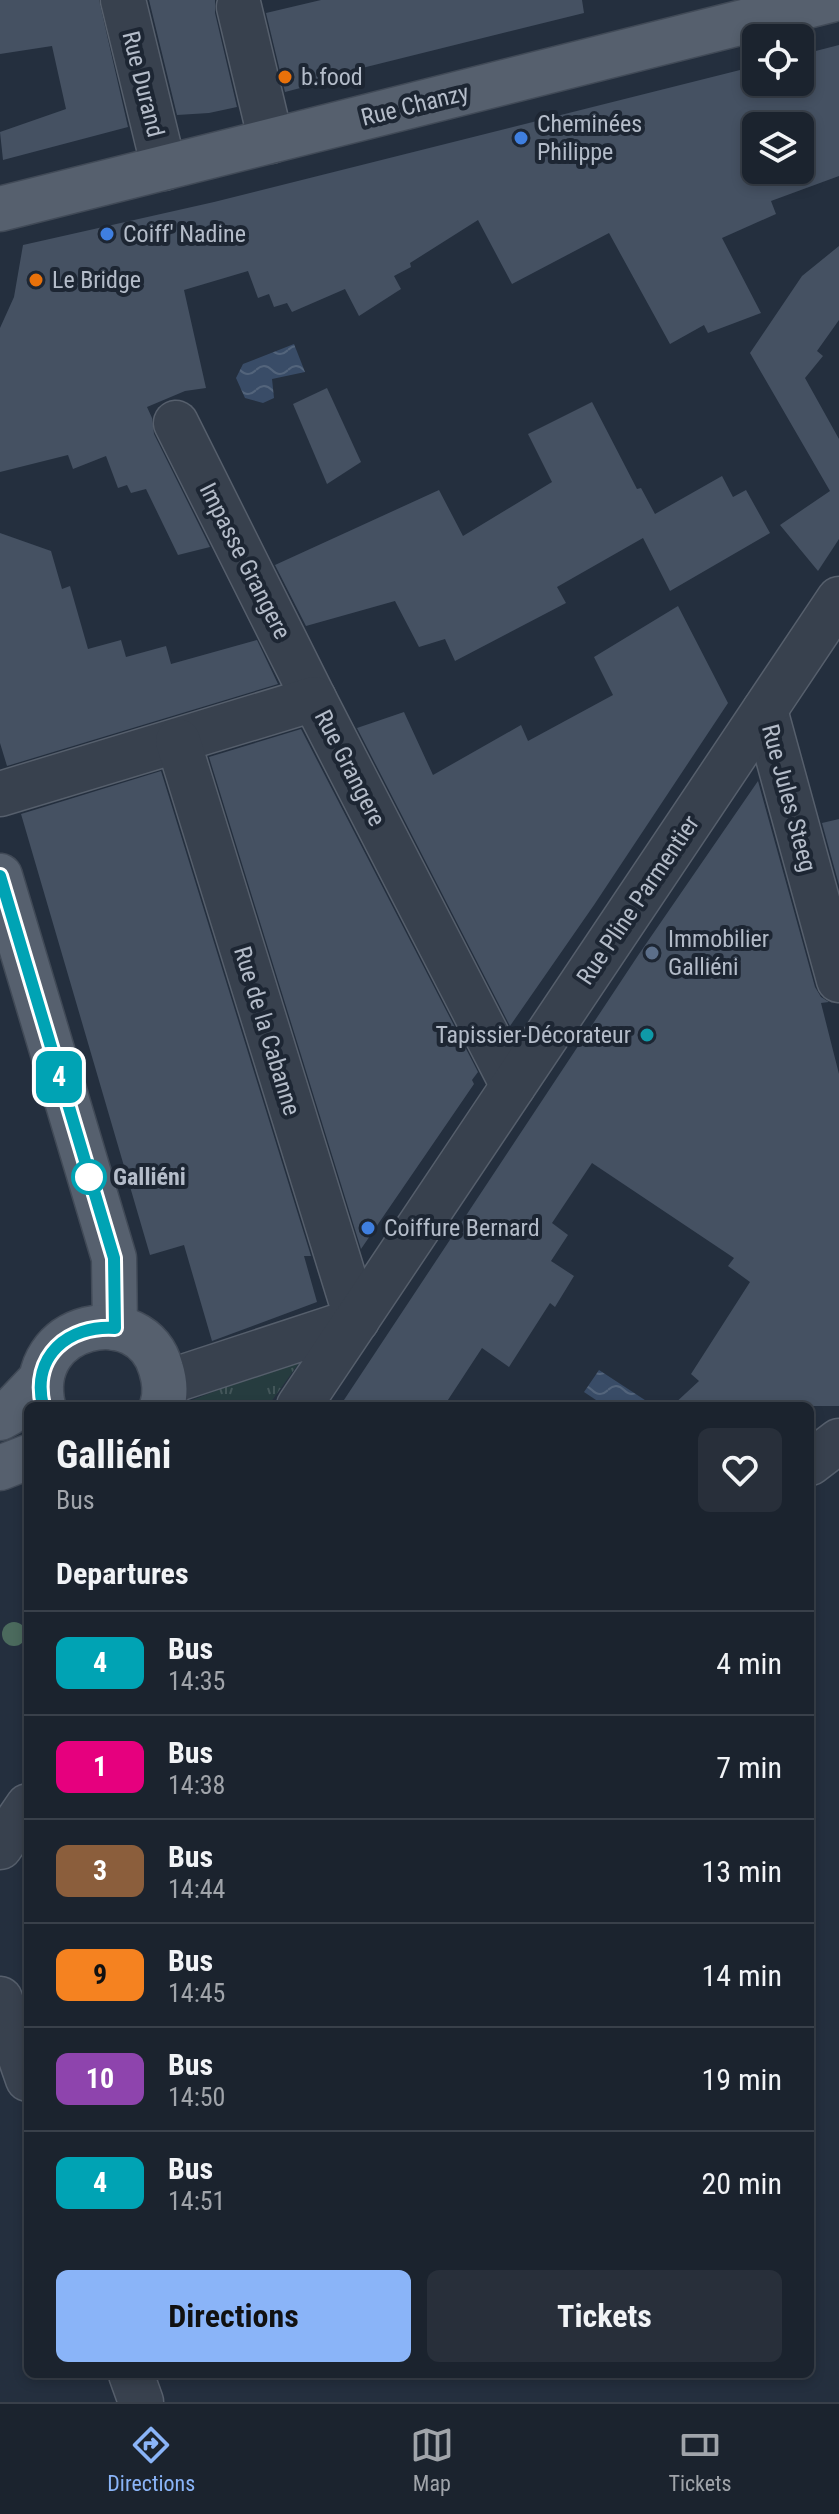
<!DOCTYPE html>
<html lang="en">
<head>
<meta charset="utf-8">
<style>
  :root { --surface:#1b232e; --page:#282f3a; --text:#f1f3f6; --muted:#a0a4aa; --line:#39404a; --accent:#8ab4f8 }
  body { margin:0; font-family:"Roboto Condensed",sans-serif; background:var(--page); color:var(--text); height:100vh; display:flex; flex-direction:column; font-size:30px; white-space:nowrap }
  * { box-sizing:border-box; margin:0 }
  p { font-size:26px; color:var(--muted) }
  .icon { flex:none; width:44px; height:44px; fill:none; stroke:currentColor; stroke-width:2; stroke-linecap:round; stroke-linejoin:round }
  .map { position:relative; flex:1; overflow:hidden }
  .side { position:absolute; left:24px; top:1402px; width:790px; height:976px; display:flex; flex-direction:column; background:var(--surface); border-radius:12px; box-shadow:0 4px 12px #0003,0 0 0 2px var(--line) }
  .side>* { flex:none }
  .badge { padding:0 16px; border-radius:12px; font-size:28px; line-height:52px }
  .buttons { position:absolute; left:742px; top:24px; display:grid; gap:16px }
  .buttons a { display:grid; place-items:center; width:72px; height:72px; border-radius:12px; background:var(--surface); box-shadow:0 4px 12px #0003,0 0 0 2px var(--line); font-size:40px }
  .map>.badge { position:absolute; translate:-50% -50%; box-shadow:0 0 0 4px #fff }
  h2 { padding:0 32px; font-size:30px; line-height:72px }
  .round { display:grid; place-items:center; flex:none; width:84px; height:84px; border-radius:12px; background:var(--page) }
  .head { display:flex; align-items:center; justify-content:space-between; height:136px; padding:0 32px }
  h1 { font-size:38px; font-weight:700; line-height:60px }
  .button { display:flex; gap:16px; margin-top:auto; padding:16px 32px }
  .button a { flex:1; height:92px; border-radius:12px; background:var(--accent); color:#111; font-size:32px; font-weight:700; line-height:92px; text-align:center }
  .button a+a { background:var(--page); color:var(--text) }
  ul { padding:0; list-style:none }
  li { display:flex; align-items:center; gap:24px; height:104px; padding:0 32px; border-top:2px solid var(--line) }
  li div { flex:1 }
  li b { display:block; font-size:30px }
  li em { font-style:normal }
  li .badge { min-width:88px; font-weight:700; text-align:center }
  .tabs { display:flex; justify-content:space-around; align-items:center; height:112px; border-top:2px solid var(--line); background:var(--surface); font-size:22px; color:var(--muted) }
  .tabs a { display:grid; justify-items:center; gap:4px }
  .tabs .selected { color:var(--accent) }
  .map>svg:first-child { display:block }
  .grass { fill:url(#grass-tufts) }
  .water { fill:url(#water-waves) }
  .building { fill:#455162; fill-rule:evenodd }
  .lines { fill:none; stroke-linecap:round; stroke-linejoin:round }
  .minor-casing { stroke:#565f6c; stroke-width:47 }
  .major-casing { stroke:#414a57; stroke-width:47 }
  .minor { stroke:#38414e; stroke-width:44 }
  .major { stroke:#56606e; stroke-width:44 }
  .tree { fill:#4b6a5d }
  .line-casing { stroke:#fff; stroke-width:18 }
  .line { stroke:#00a3b4; stroke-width:12 }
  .food-dot { fill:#e8710a; stroke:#1d2633; stroke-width:3 }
  .shop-dot { fill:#3f7fe0; stroke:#1d2633; stroke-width:3 }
  .service-dot { fill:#5c6f8a; stroke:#1d2633; stroke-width:3 }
  .culture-dot { fill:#0f9aa8; stroke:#1d2633; stroke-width:3 }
  .stop-dot { fill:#fff; stroke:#00a3b4; stroke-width:4 }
  .labels { text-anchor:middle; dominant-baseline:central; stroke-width:8; stroke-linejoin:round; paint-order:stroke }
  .poi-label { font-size:24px; fill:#b4bcc9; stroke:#1d2633; text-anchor:start }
  .street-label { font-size:24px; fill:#b4bcc9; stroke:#1d2633 }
  .stop-label { font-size:24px; font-weight:bold; fill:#b4bcc9; stroke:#1d2633; text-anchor:start }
</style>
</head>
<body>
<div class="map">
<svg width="839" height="2402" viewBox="0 0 839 2402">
  <defs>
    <pattern id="grass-tufts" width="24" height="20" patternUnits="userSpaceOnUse" patternTransform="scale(2)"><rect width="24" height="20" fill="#263c3f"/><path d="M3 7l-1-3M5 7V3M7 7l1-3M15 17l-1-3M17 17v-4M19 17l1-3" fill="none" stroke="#435659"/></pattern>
    <pattern id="water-waves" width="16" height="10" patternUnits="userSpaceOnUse" patternTransform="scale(2)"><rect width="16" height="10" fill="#394c67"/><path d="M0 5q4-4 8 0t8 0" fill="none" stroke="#53647b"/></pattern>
  </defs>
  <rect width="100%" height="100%" fill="#242f3e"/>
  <polygon class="grass" points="304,1356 268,1406 183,1406 185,1403"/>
  <g class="water">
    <polygon points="294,344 305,372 272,379 274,398 263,403 245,398 236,378 243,364"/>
    <polygon points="599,1370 651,1404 650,1406 605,1406 584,1392"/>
  </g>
  <g class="building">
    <polygon points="0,0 99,0 128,127 3,160 0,132 66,109 52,46 0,54"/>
    <polygon points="149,0 215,0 215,13 237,107 209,113 177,115"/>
    <polygon points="321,0 582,0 584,13 330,76 331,80 285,92 266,13"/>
    <path d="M839 45V176L771 201 776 214 722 238 761 313 708 333 704 325 670 344 609 233 512 284 478 220 410 263 411 267 394 276 401 289 359 316 345 289 292 312 287 303 274 307 269 294 258 298 248 271 184 290 206 388 185 391 147 407 152 418 154 434 210 547 178 555 146 489 131 493 127 485 118 488 106 456 73 469 68 455 0 472V328L14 297 23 245 214 202 756 66V82H800V55ZM756 126H800V170H756Z"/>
    <polygon points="839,246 839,320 817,351 823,356 805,378 839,439 839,539 818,571 780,525 830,491 750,353 802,276"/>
    <polygon points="327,388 361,462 327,484 293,404"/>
    <polygon points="592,402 637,489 641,488 655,514 722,476 733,497 746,490 770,533 670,591 643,538 557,587 566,603 455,661 445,639 419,647 395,601 306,626 275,565 439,490 463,536 552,482 528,434"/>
    <polygon points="0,533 51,551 62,589 70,586 88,649 121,640 126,657 166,646 171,664 257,640 278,684 7,766 0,743"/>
    <polygon points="678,606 728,703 594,905 510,1026 357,728 404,712 433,775 521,725 528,741 613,695 594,657"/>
    <polygon points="301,729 478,1072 472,1080 474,1084 361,1249 209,757"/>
    <polygon points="161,771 311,1256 304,1256 317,1302 212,1341 184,1245 150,1255 21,814"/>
    <polygon points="758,781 815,987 821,997 829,1002 821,1003 839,1074 839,1406 672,1406 699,1381 691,1374 750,1282 728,1266 734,1258 592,1163 552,1223 568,1235 551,1261 574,1276 555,1307 550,1303 509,1367 482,1348 444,1406 340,1406 639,954"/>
    <polygon points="839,819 839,885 822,823"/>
  </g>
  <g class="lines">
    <g class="minor-casing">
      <g id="minor">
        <polyline points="123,0 164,168"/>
        <polyline points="239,7 271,141"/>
        <polyline points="176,423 314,699"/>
        <polyline points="765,710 839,980"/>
        <polyline points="0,794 314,699 513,1086"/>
        <polyline points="165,1383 357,1320 178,741"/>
        <polyline points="299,1406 839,599"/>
        <polyline points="810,1463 839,1441"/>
        <polyline points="0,1847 28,1806"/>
        <polyline points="0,1999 28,2079"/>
        <polyline points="131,2374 141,2402"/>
      </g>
    </g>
    <g class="major-casing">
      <g id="major">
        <polyline points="0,209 831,0"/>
        <polyline points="0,876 114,1258 115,1328"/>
        <path d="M43 1406C24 1322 142 1298 161 1369 165 1382 166 1394 162 1406"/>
        <polyline points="0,1418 9,1413 41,1379"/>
        <polyline points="0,1468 28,1457"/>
      </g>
    </g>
    <use href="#minor" class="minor"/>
    <use href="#major" class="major"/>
  </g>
  <circle class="tree" cx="14" cy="1634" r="12"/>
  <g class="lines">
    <g class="line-casing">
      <path id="line" d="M0 876 114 1258 115 1328C68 1325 31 1356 43 1406"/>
    </g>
    <use href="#line" class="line"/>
  </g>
  <g class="food-dot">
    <circle cx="285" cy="77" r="8"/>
    <circle cx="36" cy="280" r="8"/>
  </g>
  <g class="shop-dot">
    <circle cx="521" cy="138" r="8"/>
    <circle cx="107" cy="234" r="8"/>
    <circle cx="368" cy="1228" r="8"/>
  </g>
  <circle class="service-dot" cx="652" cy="953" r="8"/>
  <circle class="culture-dot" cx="647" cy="1035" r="8"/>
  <circle class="stop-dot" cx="89" cy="1177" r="16"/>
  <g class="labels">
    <g class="poi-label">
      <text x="301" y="77">b.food</text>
      <text x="537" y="124">Cheminées<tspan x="537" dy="28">Philippe</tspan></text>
      <text x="123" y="234">Coiff' Nadine</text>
      <text x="52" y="280">Le Bridge</text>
      <text x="668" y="939">Immobilier<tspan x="668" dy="28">Galliéni</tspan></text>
      <text x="631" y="1035" text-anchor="end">Tapissier-Décorateur</text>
      <text x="384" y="1228">Coiffure Bernard</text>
    </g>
    <g class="street-label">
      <text transform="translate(143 84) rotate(76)">Rue Durand</text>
      <text transform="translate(415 105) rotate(-14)">Rue Chanzy</text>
      <text transform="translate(245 561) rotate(63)">Impasse Grangere</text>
      <text transform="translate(350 768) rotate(63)">Rue Grangere</text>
      <text transform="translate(789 798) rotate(75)">Rue Jules Steeg</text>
      <text transform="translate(638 900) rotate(-56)">Rue Pline Parmentier</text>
      <text transform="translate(267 1031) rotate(73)">Rue de la Cabanne</text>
    </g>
    <g class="stop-label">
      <text x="113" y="1177">Galliéni</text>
    </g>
  </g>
</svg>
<div class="buttons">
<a><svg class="icon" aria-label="locate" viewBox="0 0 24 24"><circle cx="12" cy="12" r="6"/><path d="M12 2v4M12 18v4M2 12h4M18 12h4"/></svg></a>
<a><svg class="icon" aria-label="layers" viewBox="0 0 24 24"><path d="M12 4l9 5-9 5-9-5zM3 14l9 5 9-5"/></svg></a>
</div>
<b class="badge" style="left:59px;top:1077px;background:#00a3b4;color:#fff">4</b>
<section class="side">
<div class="head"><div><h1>Galliéni</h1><p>Bus</p></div><a class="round"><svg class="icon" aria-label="heart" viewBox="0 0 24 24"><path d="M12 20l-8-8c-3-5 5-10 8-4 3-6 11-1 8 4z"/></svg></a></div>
<h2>Departures</h2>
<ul>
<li><span class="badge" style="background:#00a3b4;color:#fff">4</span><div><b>Bus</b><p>14:35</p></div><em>4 min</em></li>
<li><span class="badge" style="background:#e6007e;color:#fff">1</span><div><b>Bus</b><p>14:38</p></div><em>7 min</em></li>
<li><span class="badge" style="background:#8b5e3c;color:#fff">3</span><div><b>Bus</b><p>14:44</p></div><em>13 min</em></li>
<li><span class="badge" style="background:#f58220;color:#111">9</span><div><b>Bus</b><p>14:45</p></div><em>14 min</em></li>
<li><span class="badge" style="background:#8e44ad;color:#fff">10</span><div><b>Bus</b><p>14:50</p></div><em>19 min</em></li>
<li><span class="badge" style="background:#00a3b4;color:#fff">4</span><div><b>Bus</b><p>14:51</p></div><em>20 min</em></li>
</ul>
<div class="button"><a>Directions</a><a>Tickets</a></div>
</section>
</div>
<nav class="tabs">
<a class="selected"><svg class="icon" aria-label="directions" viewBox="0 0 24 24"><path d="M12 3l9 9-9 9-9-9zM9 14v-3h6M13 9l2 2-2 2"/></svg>Directions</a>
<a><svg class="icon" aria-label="map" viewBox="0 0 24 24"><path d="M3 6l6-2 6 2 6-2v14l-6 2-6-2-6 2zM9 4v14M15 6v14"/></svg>Map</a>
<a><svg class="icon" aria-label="tickets" viewBox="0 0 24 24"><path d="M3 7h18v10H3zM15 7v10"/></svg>Tickets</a>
</nav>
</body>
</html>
